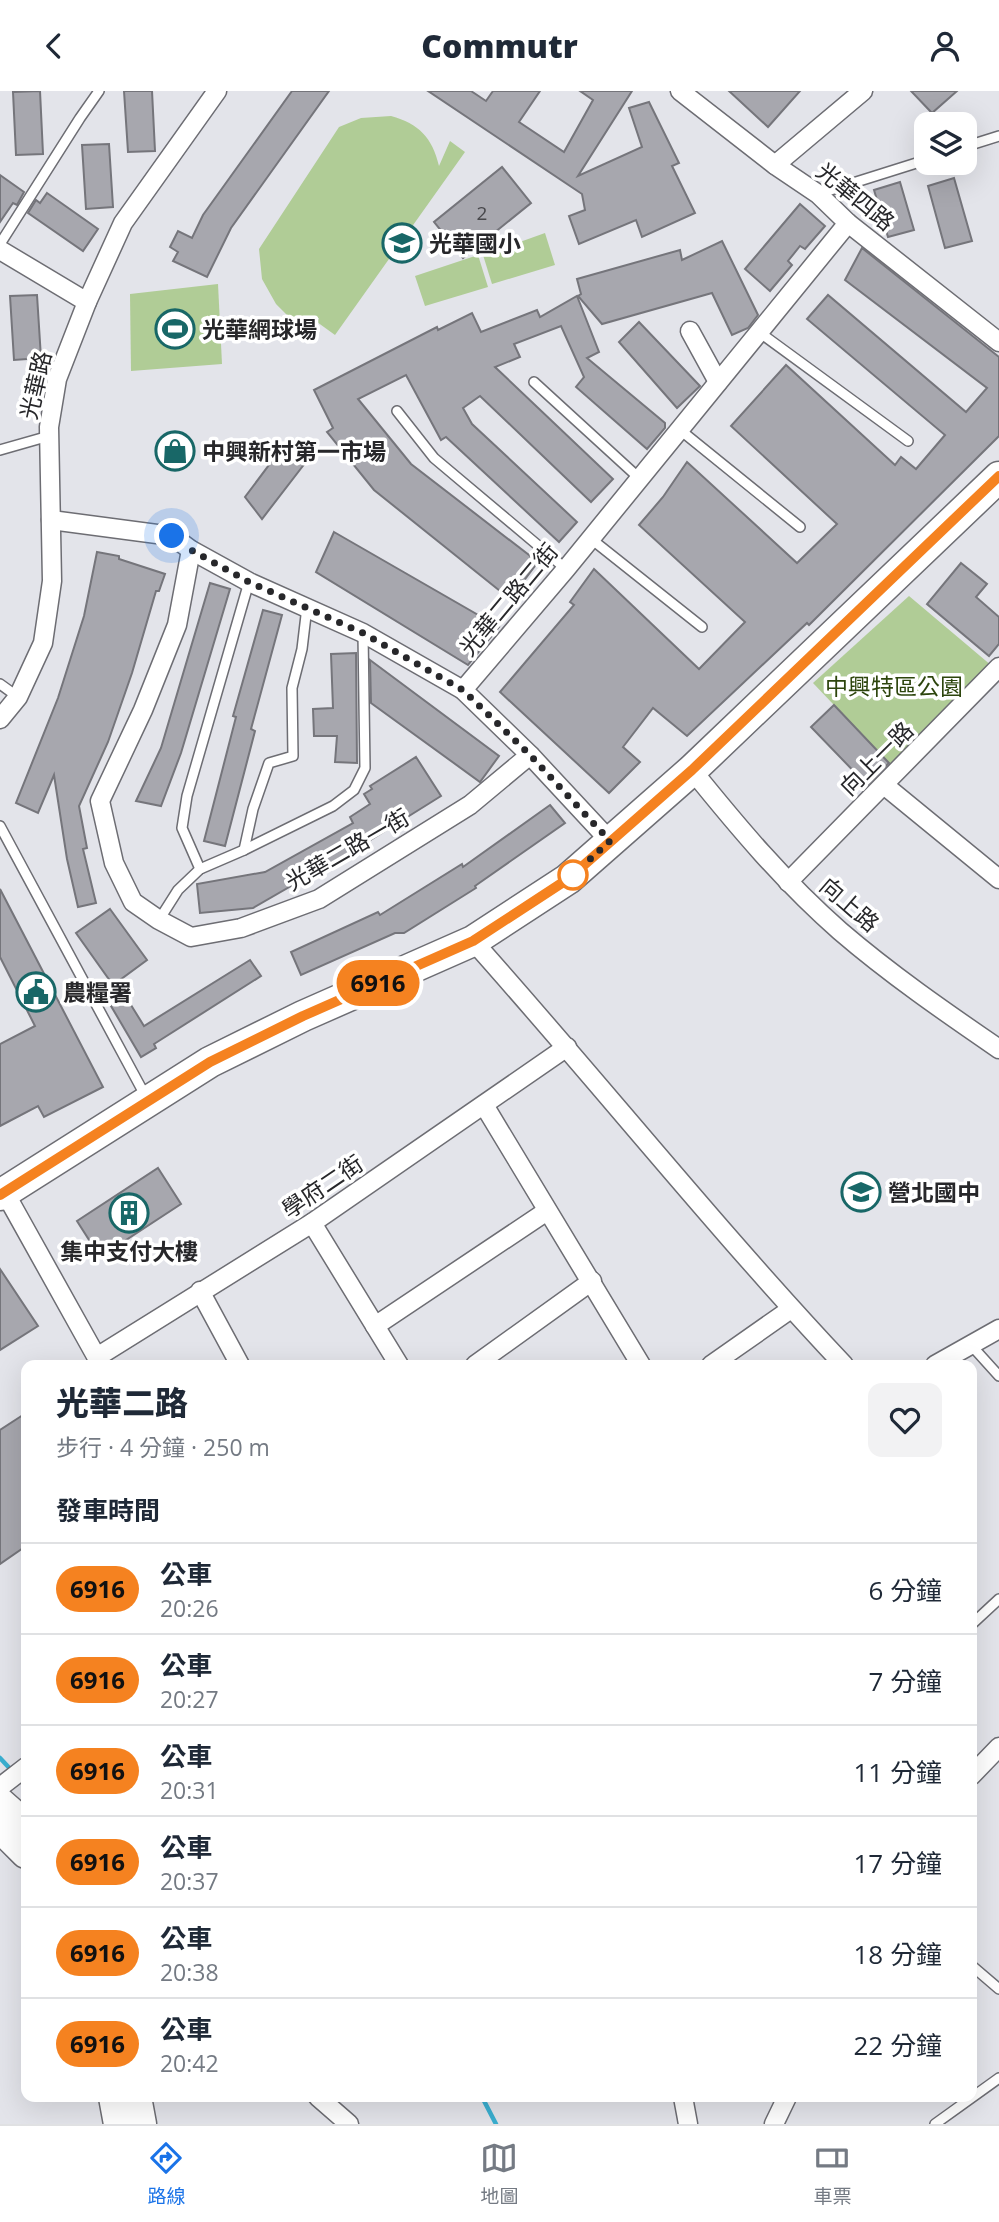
<!DOCTYPE html>
<html lang="zh-TW">
<head>
<meta charset="utf-8">
<style>
  :root { --surface:#fff; --page:#f2f2f3; --text:#1f2937; --muted:#747a83; --line:#e0e1e3; --accent:#1a73e8 }
  body { margin:0; font-family:"Open Sans","Noto Sans TC",sans-serif; background:var(--page); color:var(--text); height:100vh; display:flex; flex-direction:column; font-size:26px; white-space:nowrap }
  * { box-sizing:border-box; margin:0 }
  p { font-size:23px; color:var(--muted) }
  .icon { flex:none; width:38px; height:38px; fill:none; stroke:currentColor; stroke-width:2; stroke-linecap:round; stroke-linejoin:round }
  .map { position:relative; flex:1; overflow:hidden }
  .details { position:absolute; left:21px; top:1269px; width:956px; height:742px; display:flex; flex-direction:column; background:var(--surface); border-radius:14px; box-shadow:0 7px 28px #0002 }
  .details>* { flex:none }
  .badge { padding:0 14px; border-radius:23px; font-size:24px; line-height:46px }
  .fabs { position:absolute; left:914px; top:21px; display:grid; gap:14px }
  .fabs a { display:grid; place-items:center; width:63px; height:63px; border-radius:14px; background:var(--surface); box-shadow:0 7px 28px #0002; font-size:35px }
  .you { position:absolute; width:35px; height:35px; margin:-18px; border:5px solid #fff; border-radius:50%; background:#1a73e8; box-shadow:0 0 0 10px #1a73e833 }
  .map>.badge { position:absolute; translate:-50% -50%; box-shadow:0 0 0 4px #fff }
  h2 { padding:0 35px; font-size:26px; line-height:63px }
  .round { display:grid; place-items:center; flex:none; width:74px; height:74px; border-radius:14px; background:var(--page) }
  .overview { display:flex; align-items:center; justify-content:space-between; height:119px; padding:0 35px }
  h1 { font-size:33px; font-weight:800; line-height:52px }
  ul { padding:0; list-style:none }
  li { display:flex; align-items:center; gap:21px; height:91px; padding:0 35px; border-top:2px solid var(--line) }
  li div { flex:1 }
  li b { display:block; font-size:26px }
  li em { font-style:normal }
  li .badge { min-width:77px; font-weight:700; text-align:center }
  header { display:flex; justify-content:space-between; align-items:center; height:91px; padding:0 35px; background:var(--surface); font-size:32px; font-weight:800 }
  .tabs { display:flex; justify-content:space-around; align-items:center; height:98px; border-top:2px solid var(--line); background:var(--surface); font-size:19px; color:var(--muted) }
  .tabs a { display:grid; justify-items:center; gap:4px }
  .tabs .current { color:var(--accent) }
  .map>svg:first-child { display:block }
  .green { fill:#b0cc96 }
  .lines { fill:none; stroke-linecap:round; stroke-linejoin:round }
  .stream { stroke:#3aafd0; stroke-width:4.5 }
  .building { fill:#a7a7ae; stroke:#75757b; stroke-width:2 }
  .lane-casing { stroke:#6d6d73; stroke-width:12 }
  .street-casing { stroke:#6d6d73; stroke-width:21 }
  .primary-casing { stroke:#6d6d73; stroke-width:33 }
  .lane { stroke:#fff; stroke-width:9 }
  .street { stroke:#fff; stroke-width:18 }
  .primary { stroke:#fff; stroke-width:30 }
  .line-casing { stroke:#fff; stroke-width:16 }
  .line { stroke:#f58220; stroke-width:10 }
  .walk { stroke:#27272a; stroke-width:7; stroke-dasharray:0 12.6 }
  .stop-dot { fill:#fff; stroke:#f58220; stroke-width:3.5 }
  .labels { text-anchor:middle; dominant-baseline:central; stroke-width:7; stroke-linejoin:round; paint-order:stroke }
  .number-label { font-size:19px; fill:#47474b }
  .street-label { font-size:23px; fill:#27272a; stroke:#fff }
  .poi-label { font-size:23px; font-weight:bold; fill:#27272a; stroke:#fff; text-anchor:start }
  .park-label { font-size:23px; fill:#2d450d; stroke:#fff }
</style>
</head>
<body>
<header><svg class="icon" aria-label="back" viewBox="0 0 24 24"><path d="M15 5l-7 7 7 7"/></svg>Commutr<svg class="icon" aria-label="person" viewBox="0 0 24 24"><circle cx="12" cy="8" r="4"/><path d="M4 21q1-7 8-7t8 7"/></svg></header>
<div class="map">
<svg width="999" height="2033" viewBox="0 0 999 2033">
  <rect width="100%" height="100%" fill="#e3e4ea"/>
  <g class="green">
    <path d="M391 25C419 33 432 46 439 75L450 50 465 61 335 244 317 231 319 227 304 228 287 224 276 213 262 188 259 158 339 36 361 27Z"/>
    <polygon points="545,142 555,174 492,193 483,164"/>
    <polygon points="478,164 488,196 425,215 415,185"/>
    <polygon points="218,193 222,273 131,280 130,203"/>
    <polygon points="909,505 992,575 893,676 813,592"/>
  </g>
  <g class="lines">
    <g class="stream">
      <polyline points="0,1667 14,1682"/>
      <polyline points="482,2006 496,2033"/>
    </g>
  </g>
  <g class="building">
    <polygon points="40,0 43,63 16,64 13,1"/>
    <polygon points="124,0 152,0 155,60 128,61"/>
    <polygon points="292,0 329,0 231,137 207,186 173,170 178,161 170,156 178,140 192,147 203,124"/>
    <polygon points="428,0 471,0 486,10 493,0 540,0 519,31 564,61 593,9 580,0 632,0 578,85 642,56 629,17 649,11 679,72 672,75 695,122 642,146 636,129 579,153 569,125 585,119 582,103"/>
    <polygon points="729,0 800,0 768,36"/>
    <polygon points="911,0 957,0 932,22"/>
    <polygon points="109,53 113,116 86,118 82,54"/>
    <polygon points="502,76 531,112 463,167 434,131"/>
    <polygon points="0,84 24,101 17,114 13,112 0,131"/>
    <polygon points="954,87 972,150 945,157 928,95"/>
    <polygon points="900,91 914,139 888,146 874,99"/>
    <polygon points="47,102 98,138 83,160 28,122 36,109 40,112"/>
    <polygon points="800,113 825,135 805,158 800,155 788,170 792,174 770,200 745,178"/>
    <polygon points="722,150 758,224 748,237 732,244 712,202 602,233 578,205 581,203 577,188 680,159 682,169"/>
    <polygon points="862,157 999,266 999,345 809,534 807,532 687,645 653,617 623,656 640,671 609,702 500,601 574,514 570,511 594,478 699,578 745,531 639,434 663,406 687,371 797,472 837,433 731,335 786,274 895,374 901,366 916,378 945,344 807,228 828,204 966,321 987,297 845,189"/>
    <polygon points="37,204 41,267 14,269 10,205"/>
    <polygon points="577,205 599,261 587,267 665,332 665,337 647,358 576,296 584,286 561,235 514,253 520,266 495,276 613,388 591,411 480,305 463,317 472,333 577,431 559,451 446,346 441,349 406,284 358,308 411,373 538,471 510,508 374,399 327,341 333,337 314,299 437,236 438,239 472,222 481,241 537,219 540,226"/>
    <polygon points="639,231 700,295 677,317 619,251"/>
    <polygon points="287,350 309,367 262,428 245,406"/>
    <polygon points="334,441 499,536 468,574 316,481"/>
    <polygon points="97,461 119,465 119,468 165,483 159,500 156,500 132,582 108,651 79,715 87,757 83,758 96,812 78,816 67,768 54,684 38,722 16,712 58,607 84,525"/>
    <polygon points="961,472 987,493 976,506 999,526 999,553 989,565 927,513"/>
    <polygon points="210,492 230,498 181,662 161,715 136,710 161,657"/>
    <polygon points="263,519 282,524 251,638 255,640 225,755 204,750 236,626 233,625"/>
    <polygon points="356,562 357,672 335,671 337,645 314,645 313,618 333,617 331,563"/>
    <polygon points="370,569 499,665 480,691 371,612"/>
    <polygon points="834,614 889,672 867,694 811,636"/>
    <polygon points="416,666 441,705 369,750 253,817 200,822 197,793 265,781 353,732 350,726 370,713 364,703 372,698 370,695"/>
    <polygon points="550,714 565,732 475,795 476,797 404,842 395,842 301,884 291,861 378,821 380,824 462,773 463,776"/>
    <polygon points="0,798 103,996 44,1026 38,1015 0,1035 0,953 35,935 0,866"/>
    <polygon points="110,818 147,869 113,894 76,842"/>
    <polygon points="250,869 261,885 154,953 156,957 141,966 111,915 126,906 144,935"/>
    <polygon points="158,1077 181,1113 100,1166 77,1130"/>
    <polygon points="0,1178 38,1235 0,1259"/>
    <polygon points="26,1322 26,1455 0,1473 0,1339"/>
  </g>
  <g class="lines">
    <g class="lane-casing">
      <g id="lane">
        <polyline points="964,56 999,45"/>
        <polyline points="818,103 926,69"/>
        <polyline points="0,153 80,27 99,0"/>
        <polyline points="759,241 908,350"/>
        <polyline points="534,291 639,387"/>
        <polyline points="397,320 434,367 566,478"/>
        <polyline points="679,338 800,436"/>
        <polyline points="0,359 49,345"/>
        <polyline points="590,447 702,536"/>
        <polyline points="0,593 18,606"/>
        <polyline points="0,735 146,1006"/>
        <polyline points="244,759 253,718 269,672 293,665 292,597 302,558 307,516"/>
        <polyline points="200,778 182,737 187,705 249,491"/>
        <polyline points="159,829 178,799 200,778 244,759 333,715 354,699 365,677 363,542"/>
        <polyline points="971,1254 999,1285"/>
        <polyline points="971,1534 999,1508"/>
        <polyline points="971,1874 999,1898"/>
        <polyline points="935,2033 999,1987"/>
      </g>
    </g>
    <g class="street-casing">
      <g id="street">
        <polyline points="680,0 775,74 818,103 848,132 999,251"/>
        <polyline points="775,74 863,0"/>
        <polyline points="0,159 87,211"/>
        <polyline points="690,240 718,291"/>
        <polyline points="51,429 172,445 191,459 249,491 363,542 463,599 530,664 610,750"/>
        <polyline points="191,459 177,534 143,619 100,710 114,772 133,811 159,829 191,846 241,837 319,808 470,714 530,664"/>
        <polyline points="463,599 566,478 848,132"/>
        <polyline points="0,628 18,606 43,552 52,490 49,336 57,288 87,211 123,132 217,0"/>
        <path d="M692 679C738 736 785 792 840 840 890 883 945 921 999 958"/>
        <polyline points="884,694 999,788"/>
        <polyline points="788,791 999,576"/>
        <path d="M473 850C598 990 715 1137 844 1274"/>
        <polyline points="484,1014 641,1274"/>
        <polyline points="4,1100 101,1274"/>
        <polyline points="312,1132 399,1274"/>
        <polyline points="200,1200 240,1274"/>
        <polyline points="375,1235 547,1120"/>
        <polyline points="97,1266 312,1132 567,956"/>
        <polyline points="475,1274 592,1190"/>
        <polyline points="711,1274 791,1218"/>
        <polyline points="935,1274 999,1238"/>
        <polyline points="971,1685 999,1656"/>
        <polyline points="0,1696 26,1676"/>
        <polyline points="318,2006 349,2033"/>
        <polyline points="683,2006 688,2033"/>
        <polyline points="774,2033 787,2006"/>
      </g>
    </g>
    <g class="primary-casing">
      <g id="primary">
        <polyline points="0,1104 210,971 303,925 473,850 568,788 692,679 999,386"/>
        <polyline points="0,1712 26,1735"/>
        <polyline points="0,1736 26,1762"/>
        <polyline points="114,2006 119,2033"/>
        <polyline points="136,2006 141,2033"/>
      </g>
    </g>
    <use href="#lane" class="lane"/>
    <use href="#street" class="street"/>
    <use href="#primary" class="primary"/>
  </g>
  <g class="lines">
    <g class="line-casing">
      <polyline id="line" points="0,1104 210,971 303,925 473,850 568,788 692,679 999,385"/>
    </g>
    <use href="#line" class="line"/>
    <polyline class="walk" points="172,445 191,459 249,491 363,542 463,599 530,664 610,750 568,788 573,784"/>
  </g>
  <defs>
    <g id="school-ring" transform="scale(2.0125)"><circle r="9.5" fill="#fff" stroke="#186767" stroke-width="1.5"/><path d="M0-5L7-2L0 1L-7-2ZM-4 1L0 2.5L4 1V4Q0 6-4 4Z" fill="#186767"/></g>
    <g id="stadium-ring" transform="scale(2.0125)"><circle r="9.5" fill="#fff" stroke="#186767" stroke-width="1.5"/><path d="M0-5a6.5 5 0 1 0 0 10a6.5 5 0 1 0 0-10ZM-3.5-1.8h7v3.6h-7Z" fill="#186767"/></g>
    <g id="shop-ring" transform="scale(2.0125)"><circle r="9.5" fill="#fff" stroke="#186767" stroke-width="1.5"/><path d="M-5-2.5h2.3a2.7 3.5 0 0 1 5.4 0H5L5.5 6h-11ZM-1.5-2.5h3a1.5 2.3 0 0 0-3 0Z" fill="#186767"/></g>
    <g id="civic-ring" transform="scale(2.0125)"><circle r="9.5" fill="#fff" stroke="#186767" stroke-width="1.5"/><path d="M-.6-6.5H3V-4.5H.6V-3L4-1V1h2V6H-6V1h2V-1L-.6-3ZM-1.2 2.5V6h2.4V2.5Z" fill="#186767"/></g>
    <g id="building-ring" transform="scale(2.0125)"><circle r="9.5" fill="#fff" stroke="#186767" stroke-width="1.5"/><path d="M-4-6H4V6H1V3H-1V6H-4ZM-2.5-4.3h1.7v1.8h-1.7ZM.8-4.3h1.7v1.8H.8ZM-2.5-1h1.7V.8h-1.7ZM.8-1h1.7V.8H.8Z" fill="#186767"/></g>
  </defs>
  <g fill-rule="evenodd">
    <use href="#school-ring" x="402" y="152"/>
    <use href="#stadium-ring" x="175" y="238"/>
    <use href="#shop-ring" x="175" y="360"/>
    <use href="#civic-ring" x="36" y="901"/>
    <use href="#school-ring" x="861" y="1101"/>
    <use href="#building-ring" x="129" y="1122"/>
  </g>
  <circle class="stop-dot" cx="573" cy="784" r="14"/>
  <g class="labels">
    <g class="number-label">
      <text x="482" y="122">2</text>
    </g>
    <g class="street-label">
      <text transform="translate(856 105) rotate(39)">光華四路</text>
      <text transform="translate(35 294) rotate(-77)">光華路</text>
      <text transform="translate(508 508) rotate(-50)">光華二路二街</text>
      <text transform="translate(876 667) rotate(-45)">向上一路</text>
      <text transform="translate(347 758) rotate(-30)">光華二路一街</text>
      <text transform="translate(850 813) rotate(41)">向上路</text>
      <text transform="translate(322 1095) rotate(-34)">學府二街</text>
    </g>
    <g class="poi-label">
      <text x="429" y="152">光華國小</text>
      <text x="202" y="238">光華網球場</text>
      <text x="202" y="360">中興新村第一市場</text>
      <text x="63" y="901">農糧署</text>
      <text x="888" y="1101">營北國中</text>
      <text x="129" y="1160" text-anchor="middle">集中支付大樓</text>
    </g>
    <g class="park-label">
      <text x="894" y="595">中興特區公園</text>
    </g>
  </g>
</svg>
<div class="fabs">
<a><svg class="icon" aria-label="layers" viewBox="0 0 24 24"><path d="M12 4l9 5-9 5-9-5zM3 14l9 5 9-5"/></svg></a>
</div>
<div class="you" style="left:172px;top:445px"></div>
<b class="badge" style="left:378px;top:892px;background:#f58220;color:#111">6916</b>
<section class="details">
<div class="overview"><div><h1>光華二路</h1><p>步行 · 4 分鐘 · 250 m</p></div><a class="round"><svg class="icon" aria-label="heart" viewBox="0 0 24 24"><path d="M12 20l-8-8c-3-5 5-10 8-4 3-6 11-1 8 4z"/></svg></a></div>
<h2>發車時間</h2>
<ul>
<li><span class="badge" style="background:#f58220;color:#111">6916</span><div><b>公車</b><p>20:26</p></div><em>6 分鐘</em></li>
<li><span class="badge" style="background:#f58220;color:#111">6916</span><div><b>公車</b><p>20:27</p></div><em>7 分鐘</em></li>
<li><span class="badge" style="background:#f58220;color:#111">6916</span><div><b>公車</b><p>20:31</p></div><em>11 分鐘</em></li>
<li><span class="badge" style="background:#f58220;color:#111">6916</span><div><b>公車</b><p>20:37</p></div><em>17 分鐘</em></li>
<li><span class="badge" style="background:#f58220;color:#111">6916</span><div><b>公車</b><p>20:38</p></div><em>18 分鐘</em></li>
<li><span class="badge" style="background:#f58220;color:#111">6916</span><div><b>公車</b><p>20:42</p></div><em>22 分鐘</em></li>
</ul>
</section>
</div>
<nav class="tabs">
<a class="current"><svg class="icon" aria-label="directions" viewBox="0 0 24 24"><path d="M12 3l9 9-9 9-9-9zM9 14v-3h6M13 9l2 2-2 2"/></svg>路線</a>
<a><svg class="icon" aria-label="map" viewBox="0 0 24 24"><path d="M3 6l6-2 6 2 6-2v14l-6 2-6-2-6 2zM9 4v14M15 6v14"/></svg>地圖</a>
<a><svg class="icon" aria-label="tickets" viewBox="0 0 24 24"><path d="M3 7h18v10H3zM15 7v10"/></svg>車票</a>
</nav>
</body>
</html>
